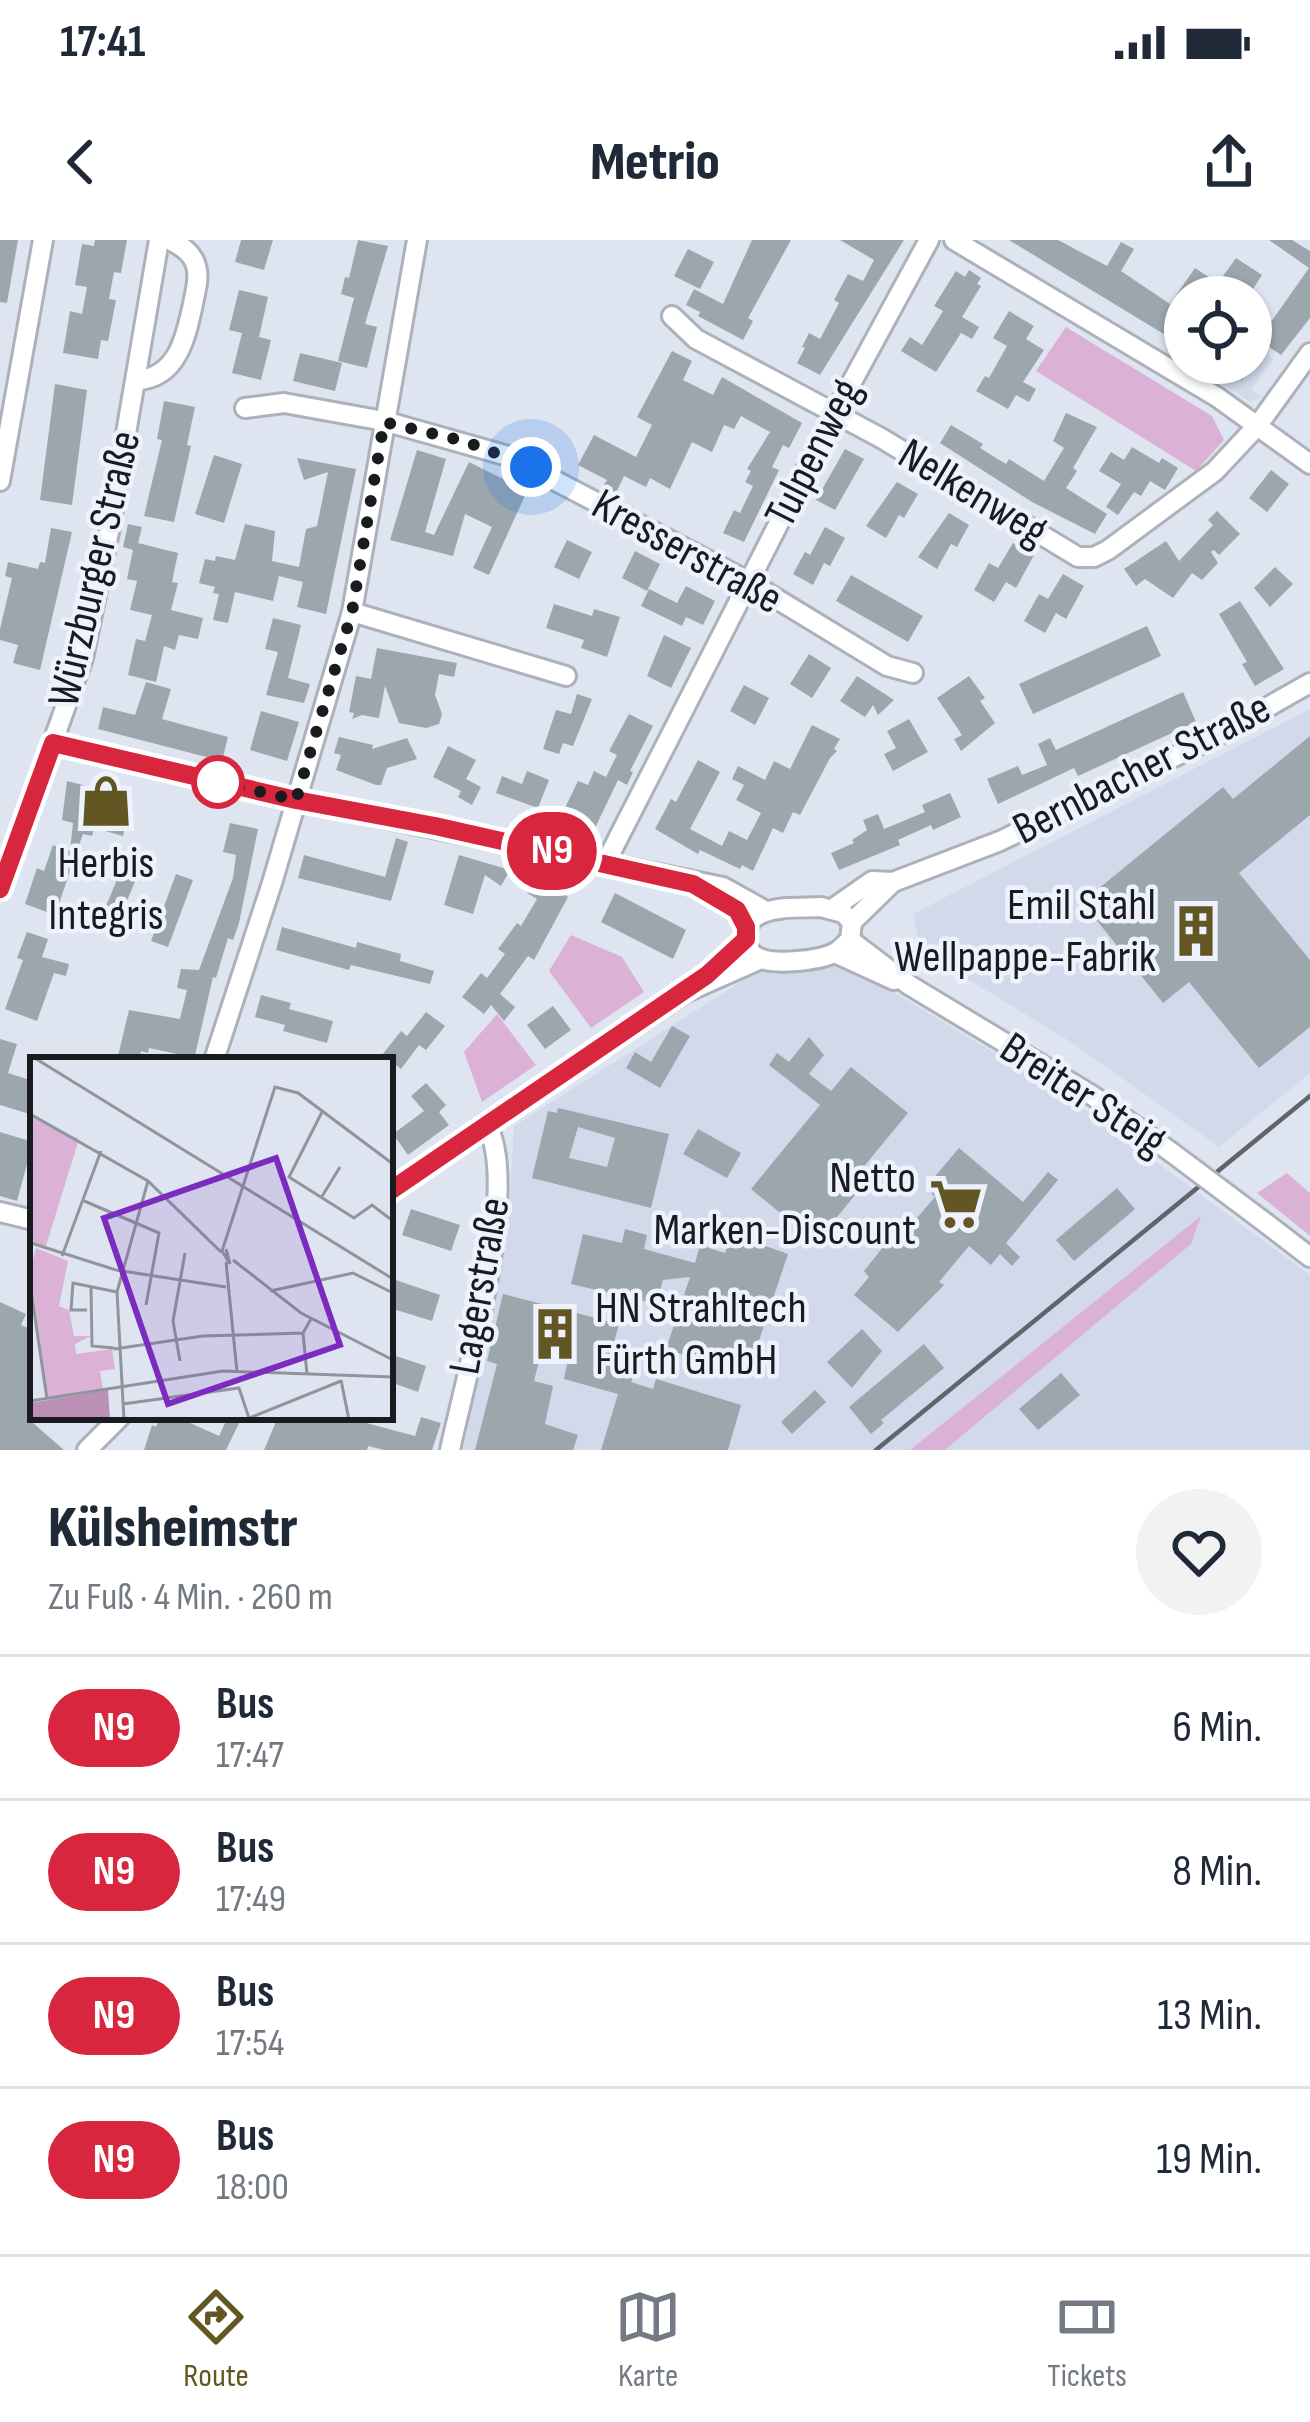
<!DOCTYPE html>
<html lang="de">
<head>
<meta charset="utf-8">
<style>
  :root { --surface:#fff; --page:#f2f2f3; --text:#1f2937; --muted:#747a83; --line:#e0e1e3; --accent:#625723 }
  body { margin:0; font-family:"Sofia Sans Condensed",sans-serif; background:var(--page); color:var(--text); height:100vh; display:flex; flex-direction:column; font-size:45px; white-space:nowrap }
  * { box-sizing:border-box; margin:0 }
  p { font-size:39px; color:var(--muted) }
  .icon { flex:none; width:66px; height:66px; fill:none; stroke:currentColor; stroke-width:2; stroke-linecap:round; stroke-linejoin:round }
  .map { position:relative; height:1210px; overflow:hidden }
  .details { display:flex; flex-direction:column; background:var(--surface); flex:1 }
  .details>* { flex:none }
  .badge { padding:0 24px; border-radius:39px; font-size:42px; line-height:78px }
  .buttons { position:absolute; left:1164px; top:36px; display:grid; gap:24px }
  .buttons a { display:grid; place-items:center; width:108px; height:108px; border-radius:50%; background:var(--surface); box-shadow:0 3px 9px #0004; font-size:60px }
  .you { position:absolute; width:60px; height:60px; margin:-30px; border:9px solid #fff; border-radius:50%; background:#1a73e8; box-shadow:0 0 0 18px #1a73e833 }
  .map>.badge { position:absolute; translate:-50% -50%; box-shadow:0 0 0 6px #fff }
  .round { display:grid; place-items:center; flex:none; width:126px; height:126px; border-radius:63px; background:var(--page) }
  .overview { display:flex; align-items:center; justify-content:space-between; height:204px; padding:0 48px }
  h1 { font-size:57px; font-weight:800; line-height:90px }
  ul { padding:0; list-style:none }
  li { display:flex; align-items:center; gap:36px; height:144px; padding:0 48px; border-top:3px solid var(--line) }
  li div { flex:1 }
  li b { display:block; font-size:45px }
  li em { font-style:normal }
  li .badge { min-width:132px; font-weight:700; text-align:center }
  .status { display:flex; justify-content:space-between; align-items:center; height:84px; padding:0 60px; background:var(--surface); direction:ltr }
  .status svg { height:33px; fill:currentColor }
  header { display:flex; justify-content:space-between; align-items:center; height:156px; padding:0 48px; background:var(--surface); font-size:54px; font-weight:800 }
  .tabs { display:flex; justify-content:space-around; align-items:center; height:168px; border-top:3px solid var(--line); background:var(--surface); font-size:33px; color:var(--muted) }
  .tabs a { display:grid; justify-items:center; gap:6px }
  .tabs .current { color:var(--accent) }
  .map>svg:first-child { display:block }
  .built { fill:#d1d9eb }
  .green { fill:#dbb2d5 }
  .building { fill:#9ba7ad; fill-rule:evenodd }
  .lines { fill:none; stroke-linecap:round; stroke-linejoin:round }
  .minor-casing { stroke:#acb1bb; stroke-width:24 }
  .minor { stroke:#fff; stroke-width:18 }
  .rail { stroke:#61656b; stroke-width:4.5 }
  .minor-bridge-casing { stroke:#acb1bb; stroke-width:24; stroke-linecap:butt }
  .minor-bridge { stroke:#fff; stroke-width:18 }
  .line-casing { stroke:#fff; stroke-width:27 }
  .line { stroke:#d7263d; stroke-width:18 }
  .walk { stroke:#191b1f; stroke-width:12; stroke-dasharray:0 21.6 }
  .stop-dot { fill:#fff; stroke:#d7263d; stroke-width:6 }
  .labels { text-anchor:middle; dominant-baseline:central; stroke-width:9; stroke-linejoin:round; paint-order:stroke }
  .street-label { font-size:45px; fill:#191b1f; stroke:#edf2fd }
  .poi-label { font-size:45px; fill:#191b1f; stroke:#edf2fd; text-anchor:end }
  .inset-road { fill:none; stroke:#90949c; stroke-width:3 }
  .view { fill:#7b2cbf; fill-opacity:0.15; stroke:#7b2cbf; stroke-width:6 }
  .inset-edge { fill:none; stroke:#191b1f; stroke-width:6 }
</style>
</head>
<body>
<div class="status"><b>17:41</b><svg viewBox="0 0 49 12"><path d="M0 12V9h3v3zM5 12V6h3v6zM10 12V3h3v9zM15 12V0h3v12zM26 1h20v11H26zM47 4h2v5h-2z"/></svg></div>
<header><svg class="icon" aria-label="back" viewBox="0 0 24 24"><path d="M15 5l-7 7 7 7"/></svg>Metrio<svg class="icon" aria-label="share" viewBox="0 0 24 24"><path d="M12 15V3M7 8l5-5 5 5M5 13v7h14v-7"/></svg></header>
<div class="map">
<svg width="1310" height="1210" viewBox="0 0 1310 1210">
  <rect width="100%" height="100%" fill="#dfe5f0"/>
  <g class="built">
    <polygon points="1251,84 1274,99 1265,112 1273,119 1251,150 1261,157 1250,162 1190,123 1251,123"/>
    <polygon points="1310,469 1310,833 1219,907 1071,802 954,731 919,703 913,674"/>
    <polygon points="841,721 1065,855 1310,1035 1310,1210 945,1210 1191,1004 1199,978 910,1210 463,1210 509,976 514,886 761,729"/>
  </g>
  <g class="green">
    <polygon points="1066,87 1212,176 1224,200 1196,231 1036,131"/>
    <polygon points="571,695 622,717 644,752 591,788 549,731"/>
    <polygon points="497,774 536,825 482,862 464,812"/>
    <polygon points="1287,933 1310,953 1310,996 1257,953"/>
    <polygon points="1201,976 1191,1004 945,1210 910,1210"/>
  </g>
  <g class="building">
    <polygon points="0,0 18,0 7,63 0,62"/>
    <polygon points="95,0 127,0 121,33 114,32 109,59 116,60 108,101 101,100 98,119 63,113 70,71 82,74 87,47 75,45 82,4 94,6"/>
    <polygon points="241,0 273,0 264,30 235,22"/>
    <polygon points="358,0 388,6 365,84 377,87 367,128 338,121 354,58 341,54 345,37 349,38"/>
    <polygon points="752,0 791,0 748,78 753,81 743,100 698,76 700,72 686,65 694,49 723,64"/>
    <polygon points="840,0 904,0 820,135 797,123 805,108 802,107 809,93 820,99 839,63 834,60 848,34 863,41 874,20"/>
    <polygon points="1009,0 1058,0 1107,26 1121,2 1134,9 1121,31 1170,64 1195,28 1218,43 1236,18 1262,35 1248,57 1185,57 1185,78 1179,75 1167,96"/>
    <polygon points="1269,0 1292,0 1310,11 1310,78 1281,115 1265,104 1242,140 1217,123 1251,123 1251,89 1261,96 1309,28"/>
    <polygon points="688,9 714,22 700,49 674,36"/>
    <polygon points="969,30 981,38 977,44 981,46 962,77 979,87 972,99 961,93 936,132 901,111 910,97 922,105 943,71 934,66 956,31 965,37"/>
    <polygon points="239,50 268,57 259,97 271,100 261,140 232,133 242,93 229,90"/>
    <polygon points="1009,71 1034,86 1026,99 1044,110 1023,142 1036,149 1029,162 1016,155 1008,169 976,151 985,136 989,138 1007,106 993,98"/>
    <polygon points="672,111 692,121 683,140 713,155 722,137 802,183 789,208 783,205 772,227 779,230 744,302 723,293 734,270 740,273 753,246 745,242 751,231 747,229 770,192 741,176 734,189 724,185 712,212 692,202 670,249 650,238 646,247 624,236 616,253 603,246 607,240 578,225 594,195 636,217 652,185 637,177"/>
    <polygon points="300,113 342,123 335,151 293,141"/>
    <polygon points="55,144 87,150 72,265 40,260"/>
    <polygon points="164,161 195,167 187,205 191,206 174,282 144,276 162,200 157,199"/>
    <polygon points="1066,173 1097,187 1073,228 1077,231 1066,248 1107,274 1095,294 1032,262 940,203 951,185 983,204 980,208 1006,224 1009,219 1044,241 1064,208 1053,201"/>
    <polygon points="1132,207 1159,223 1162,218 1178,228 1165,250 1150,241 1141,256 1134,252 1118,275 1106,267 1121,244 1099,231 1111,212 1124,220"/>
    <polygon points="845,209 864,219 835,270 816,260"/>
    <polygon points="417,210 446,219 425,292 434,295 469,222 527,251 489,335 473,328 492,287 465,274 453,316 390,300"/>
    <polygon points="214,215 242,224 224,283 195,274"/>
    <polygon points="297,218 356,229 326,374 297,367 303,342 279,336 273,361 235,352 228,383 213,380 219,354 213,353 215,347 199,343 205,319 215,321 216,316 235,320 245,284 275,291 272,321 299,327 306,289 317,286 328,232 304,240"/>
    <polygon points="1271,230 1289,244 1267,272 1249,258"/>
    <polygon points="897,242 918,254 904,278 899,275 886,298 866,286"/>
    <polygon points="1217,271 1240,294 1219,315 1214,310 1211,312 1218,323 1202,340 1192,333 1173,358 1145,339 1136,346 1124,329 1166,301 1179,321 1213,285 1208,280"/>
    <polygon points="949,273 969,285 957,307 951,304 937,329 918,317"/>
    <polygon points="128,284 142,287 138,303 178,313 172,342 178,343 171,370 203,378 198,399 179,395 175,410 164,406 156,442 128,435 136,399 145,401 152,375 130,370 137,341 127,339 133,310 123,307"/>
    <polygon points="825,287 845,298 830,326 824,323 813,345 793,334 805,312 810,315"/>
    <polygon points="51,288 72,292 40,430 13,423 18,405 0,400 0,389 12,338 5,336 8,322 38,329 40,322 45,323"/>
    <polygon points="567,300 592,312 579,339 554,327"/>
    <polygon points="1013,303 1034,315 1016,348 1006,342 994,362 974,350 989,323 998,328"/>
    <polygon points="635,311 660,324 647,351 622,338"/>
    <polygon points="1275,327 1293,344 1270,367 1254,348"/>
    <polygon points="1063,334 1084,346 1066,379 1056,373 1045,393 1024,381 1039,354 1048,359"/>
    <polygon points="851,335 923,376 908,402 836,361"/>
    <polygon points="686,346 715,361 703,385 686,377 682,386 641,366 649,349 677,363"/>
    <polygon points="1240,361 1284,429 1255,446 1242,424 1247,422 1219,374"/>
    <polygon points="554,364 592,376 594,369 620,377 607,417 581,408 584,400 546,388"/>
    <polygon points="273,378 301,385 288,438 310,444 304,463 266,455 278,412 265,409"/>
    <polygon points="1147,386 1161,416 1033,474 1019,444"/>
    <polygon points="664,395 691,408 671,448 647,436"/>
    <polygon points="377,408 457,423 454,437 439,434 435,455 442,474 439,484 426,488 399,483 385,446 379,478 362,475 352,479 354,473 349,472 356,436 371,439"/>
    <polygon points="809,414 831,428 812,458 790,444"/>
    <polygon points="857,436 894,460 878,475 873,465 865,477 840,461"/>
    <polygon points="969,436 985,458 980,461 995,483 961,511 954,499 962,495 937,458"/>
    <polygon points="146,442 171,449 162,479 228,497 222,521 98,489 103,467 135,475"/>
    <polygon points="744,445 769,458 755,485 730,471"/>
    <polygon points="1183,452 1196,482 1078,536 1074,528 998,564 987,539 1018,526 1022,535 1047,525 1038,504 1050,498 1056,510"/>
    <polygon points="577,454 592,459 573,506 563,503 559,514 543,509 556,470 571,474"/>
    <polygon points="261,471 299,482 287,521 250,510"/>
    <polygon points="629,474 653,486 630,531 633,532 627,545 618,540 595,588 576,583 563,572 578,541 588,545 594,531 606,537 617,515 609,511"/>
    <polygon points="909,479 928,512 893,531 884,514 896,508 887,491"/>
    <polygon points="812,485 840,499 834,509 837,511 830,518 800,575 793,572 783,593 773,588 753,631 742,625 740,629 700,610 698,614 655,589 671,559 676,562 698,520 720,532 690,589 722,606 729,591 747,600 761,573 736,560 744,545 732,539 738,526 765,540 774,521 790,529"/>
    <polygon points="1310,496 1310,575 1239,633 1310,720 1310,787 1259,828 1189,742 1163,763 1082,662 1223,547 1233,559"/>
    <polygon points="339,497 373,505 372,509 407,498 417,519 387,528 381,545 376,545 336,530 341,515 334,513"/>
    <polygon points="448,506 476,520 466,539 481,547 472,565 458,557 461,551 433,537"/>
    <polygon points="527,531 549,540 538,568 496,553 502,536 522,544"/>
    <polygon points="67,541 131,557 123,596 94,588 92,596 83,594 55,675 25,664 37,628 44,631 53,605 70,611 73,583 62,580"/>
    <polygon points="950,553 961,577 933,590 931,585 898,600 900,605 839,630 831,613 854,603 852,600 867,590 863,580 878,574 884,589 925,572 922,565"/>
    <polygon points="230,583 258,589 239,683 233,700 228,698 216,738 213,737 194,820 181,820 182,815 149,808 148,813 141,811 139,820 118,816 129,770 180,779 187,750 177,748 181,729 199,730 233,638 236,615 223,612"/>
    <polygon points="396,598 408,602 391,661 298,638 304,615 385,637"/>
    <polygon points="459,615 510,630 501,646 485,635 473,674 444,665"/>
    <polygon points="123,625 139,632 113,694 99,688 99,683"/>
    <polygon points="176,634 193,640 168,707 151,701"/>
    <polygon points="537,637 568,657 534,720 528,716 500,754 515,767 504,781 491,765 484,774 462,757 481,733 487,738 505,714 498,709 517,683 521,686 537,659 527,653"/>
    <polygon points="615,653 686,690 673,719 601,682"/>
    <polygon points="282,687 356,708 357,702 401,714 400,721 434,731 430,744 351,725 349,730 276,710"/>
    <polygon points="27,692 48,699 42,717 69,724 66,736 54,733 37,781 5,769 23,720 17,718"/>
    <polygon points="261,755 291,763 289,769 333,781 327,803 283,791 285,785 255,777"/>
    <polygon points="553,766 571,790 545,809 527,785"/>
    <polygon points="426,772 445,786 426,810 419,805 401,829 390,820 378,820 401,791 407,796"/>
    <polygon points="672,786 690,796 660,848 626,828 635,812 651,822"/>
    <polygon points="809,797 824,815 809,834 831,851 851,827 908,873 861,930 870,937 823,994 811,985 802,991 751,949 820,865 769,825 777,813 789,822"/>
    <polygon points="0,799 17,804 8,833 33,841 33,875 0,865"/>
    <polygon points="426,843 446,865 439,872 449,885 408,915 393,894 424,871 411,856"/>
    <path d="M558 868 669 894 651 968 532 938 548 871 557 873ZM578 887 615 898 607 927 569 918Z"/>
    <polygon points="698,889 741,913 727,938 683,914"/>
    <polygon points="0,892 33,902 17,961 0,956"/>
    <polygon points="959,908 1023,962 1048,932 1058,940 1006,1003 1020,1017 1012,1026 1000,1014 991,1025 969,1006 939,1042 944,1045 898,1092 854,1055 869,1037 864,1031 887,1002 893,1006 935,957 926,947"/>
    <polygon points="1117,948 1135,969 1074,1021 1056,1000"/>
    <polygon points="411,969 460,985 451,1011 402,995"/>
    <polygon points="625,989 647,995 644,1009 695,1023 700,1005 725,1013 732,994 788,1014 747,1136 666,1109 690,1037 663,1040 656,1064 571,1044 583,994 622,1003"/>
    <polygon points="390,1038 440,1055 432,1081 390,1068"/>
    <polygon points="503,1054 619,1084 608,1125 634,1133 631,1142 653,1149 656,1139 741,1165 728,1210 601,1210 618,1154 564,1139 567,1124 540,1117 534,1141 553,1146 545,1184 578,1195 573,1210 475,1210 497,1124 487,1121"/>
    <polygon points="0,1062 26,1074 21,1085 33,1090 33,1183 64,1210 0,1210"/>
    <polygon points="862,1089 882,1111 852,1148 827,1122"/>
    <polygon points="924,1104 944,1128 881,1180 884,1183 871,1194 849,1167"/>
    <polygon points="390,1114 426,1126 418,1152 390,1142"/>
    <polygon points="1061,1133 1080,1155 1038,1190 1019,1169"/>
    <polygon points="815,1150 826,1162 792,1194 781,1182"/>
    <polygon points="160,1177 177,1177 219,1196 228,1177 242,1177 226,1210 144,1210 152,1185 156,1187"/>
    <polygon points="278,1177 344,1177 415,1196 421,1177 441,1183 432,1210 384,1210 368,1206 367,1210 264,1210"/>
  </g>
  <g class="lines">
    <g class="minor-casing">
      <g id="minor">
        <polyline points="954,0 1217,157 1310,224"/>
        <polyline points="672,76 696,99 881,198 1078,317 1094,317 1108,310 1215,231 1258,185 1310,113"/>
        <path d="M136 140C177 139 186 97 193 64 195 52 200 38 196 26 193 13 181 6 170 0"/>
        <polyline points="245,168 284,163 384,181 508,216 749,342 887,426 913,433"/>
        <polyline points="0,241 43,0"/>
        <polyline points="352,372 566,436"/>
        <polyline points="53,503 295,560 723,647 766,671"/>
        <polyline points="606,622 835,173 929,0"/>
        <polyline points="697,646 737,670 746,687"/>
        <polyline points="0,649 83,418 110,287 159,0"/>
        <path d="M821 667 843 673 852 682 850 700C845 704 841 709 836 712 820 721 775 725 759 718 738 708 743 680 763 673 780 666 802 668 821 667Z"/>
        <polyline points="832,669 872,641 893,642"/>
        <polyline points="852,682 893,642 1000,601 1211,499 1310,443"/>
        <polyline points="850,700 909,745 1093,856 1171,912"/>
        <polyline points="835,713 894,740"/>
        <polyline points="702,739 746,699"/>
        <polyline points="214,820 272,643 352,372 417,0"/>
        <polyline points="390,951 684,753 761,719"/>
        <polyline points="0,972 33,980"/>
        <polyline points="1267,984 1310,1017"/>
        <polyline points="87,1210 120,1177"/>
        <path d="M450 1210C465 1139 522 943 486 884"/>
      </g>
    </g>
    <use href="#minor" class="minor"/>
    <polyline class="rail" points="876,1210 1310,856"/>
    <g class="minor-bridge-casing">
      <polyline id="minor-bridge" points="1171,912 1267,984"/>
    </g>
    <use href="#minor-bridge" class="minor-bridge"/>
  </g>
  <g class="lines">
    <g class="line-casing">
      <polyline id="line" points="0,649 53,503 296,560 435,586 693,644 737,670 746,687 746,699 707,735 390,951"/>
    </g>
    <use href="#line" class="line"/>
    <polyline class="walk" points="218,542 296,560 352,372 384,182 464,201 531,227"/>
  </g>
  <defs>
    <g id="shop-bare" transform="scale(4.14)"><path d="M-5-2.5h2.3a2.7 3.5 0 0 1 5.4 0H5L5.5 6h-11ZM-1.5-2.5h3a1.5 2.3 0 0 0-3 0Z" fill="#625723" stroke="#edf2fd" stroke-width="2.5" paint-order="stroke"/></g>
    <g id="building-bare" transform="scale(4.14)"><path d="M-4-6H4V6H1V3H-1V6H-4ZM-2.5-4.3h1.7v1.8h-1.7ZM.8-4.3h1.7v1.8H.8ZM-2.5-1h1.7V.8h-1.7ZM.8-1h1.7V.8H.8Z" fill="#625723" stroke="#edf2fd" stroke-width="2.5" paint-order="stroke"/></g>
    <g id="supermarket-bare" transform="scale(4.14)"><path d="M-6-5.5h2.5l.6 2H6L4.5 2H-2.5L-4.4-4H-6ZM-1.5 3.2a1.3 1.3 0 1 0 .1 0ZM3 3.2a1.3 1.3 0 1 0 .1 0Z" fill="#625723" stroke="#edf2fd" stroke-width="2.5" paint-order="stroke"/></g>
  </defs>
  <g fill-rule="evenodd">
    <use href="#shop-bare" x="106" y="561"/>
    <use href="#building-bare" x="1196" y="691"/>
    <use href="#supermarket-bare" x="956" y="964"/>
    <use href="#building-bare" x="555" y="1094"/>
  </g>
  <circle class="stop-dot" cx="218" cy="542" r="24"/>
  <g class="labels">
    <g class="street-label">
      <text transform="translate(814 213) rotate(-63)">Tulpenweg</text>
      <text transform="translate(973 253) rotate(31)">Nelkenweg</text>
      <text transform="translate(687 312) rotate(29)">Kresserstraße</text>
      <text transform="translate(95 329) rotate(-77)">Würzburger Straße</text>
      <text transform="translate(1142 529) rotate(-27)">Bernbacher Straße</text>
      <text transform="translate(1083 855) rotate(33)">Breiter Steig</text>
      <text transform="translate(480 1046) rotate(-80)">Lagerstraße</text>
    </g>
    <g class="poi-label">
      <text x="106" y="623" text-anchor="middle">Herbis<tspan x="106" dy="52">Integris</tspan></text>
      <text x="1156" y="665">Emil Stahl<tspan x="1156" dy="52">Wellpappe-Fabrik</tspan></text>
      <text x="916" y="938">Netto<tspan x="916" dy="52">Marken-Discount</tspan></text>
      <text x="595" y="1068" text-anchor="start">HN Strahltech<tspan x="595" dy="52">Fürth GmbH</tspan></text>
    </g>
  </g>
  <g transform="translate(30 817)">
    <rect width="363" height="363" fill="#dfe5f0"/>
    <path d="M0 59 49 82 15 192 4 187 0 194ZM6 191 38 204 29 249 39 253 44 279H61L45 287 46 297 82 292 85 312 70 314 73 333 18 343 0 214Z" fill="#dbb2d5"/>
    <path d="M78 333 80 363H0V346Z" fill="#bc90b5"/>
    <path class="inset-road" d="M3 0 363 222M293 53 259 120 324 161 342 148 363 164M0 57 118 124 191 195M291 141 310 110M52 143 129 176 116 248M196 192 200 207 192 194 245 30 268 36 363 107M0 195 1 186 86 213 196 230M32 199 71 94M203 203 271 256 363 303M196 205 207 315M0 226 17 342M61 230 62 289 84 291M240 234 323 216 363 236M57 253H41L43 226 87 235M273 276 277 317M84 292 173 279 273 276 281 262M150 304 143 264 155 196M311 323 319 363M0 344 193 314 363 320M93 347 209 331 219 361M217 362 311 324M94 363 87 235 118 124"/>
    <path class="view" d="M246 101 310 288 138 347 74 161Z"/>
    <rect width="363" height="363" class="inset-edge"/>
  </g>
</svg>
<div class="buttons">
<a><svg class="icon" aria-label="locate" viewBox="0 0 24 24"><circle cx="12" cy="12" r="6"/><path d="M12 2v4M12 18v4M2 12h4M18 12h4"/></svg></a>
</div>
<div class="you" style="left:531px;top:227px"></div>
<b class="badge" style="left:552px;top:611px;background:#d7263d;color:#fff">N9</b>
</div>
<section class="details">
<div class="overview"><div><h1>Külsheimstr</h1><p>Zu Fuß · 4 Min. · 260 m</p></div><a class="round"><svg class="icon" aria-label="heart" viewBox="0 0 24 24"><path d="M12 20l-8-8c-3-5 5-10 8-4 3-6 11-1 8 4z"/></svg></a></div>
<ul>
<li><span class="badge" style="background:#d7263d;color:#fff">N9</span><div><b>Bus</b><p>17:47</p></div><em>6 Min.</em></li>
<li><span class="badge" style="background:#d7263d;color:#fff">N9</span><div><b>Bus</b><p>17:49</p></div><em>8 Min.</em></li>
<li><span class="badge" style="background:#d7263d;color:#fff">N9</span><div><b>Bus</b><p>17:54</p></div><em>13 Min.</em></li>
<li><span class="badge" style="background:#d7263d;color:#fff">N9</span><div><b>Bus</b><p>18:00</p></div><em>19 Min.</em></li>
</ul>
</section>
<nav class="tabs">
<a class="current"><svg class="icon" aria-label="directions" viewBox="0 0 24 24"><path d="M12 3l9 9-9 9-9-9zM9 14v-3h6M13 9l2 2-2 2"/></svg>Route</a>
<a><svg class="icon" aria-label="map" viewBox="0 0 24 24"><path d="M3 6l6-2 6 2 6-2v14l-6 2-6-2-6 2zM9 4v14M15 6v14"/></svg>Karte</a>
<a><svg class="icon" aria-label="tickets" viewBox="0 0 24 24"><path d="M3 7h18v10H3zM15 7v10"/></svg>Tickets</a>
</nav>
</body>
</html>
